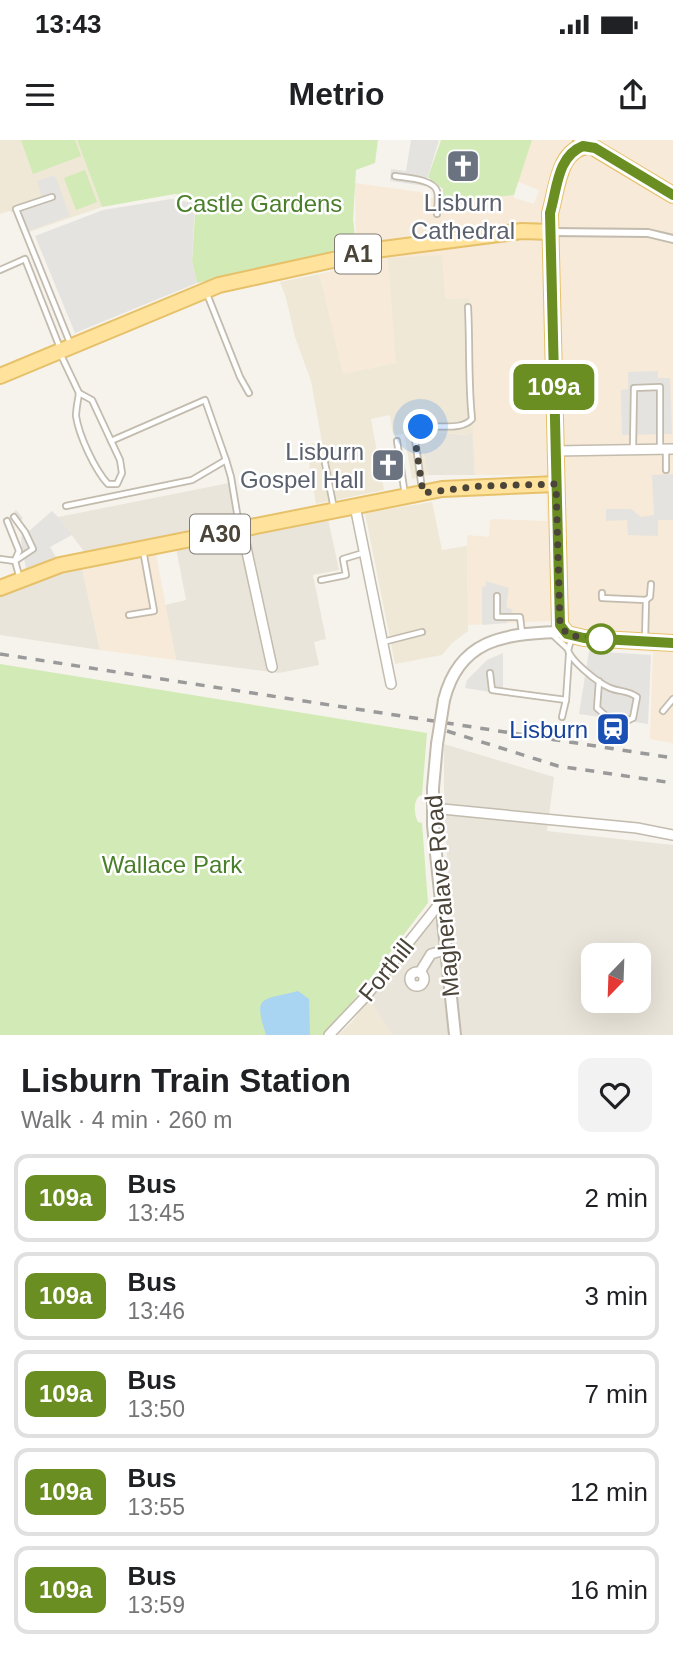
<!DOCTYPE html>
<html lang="en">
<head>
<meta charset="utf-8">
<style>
  :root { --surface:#fff; --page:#f2f2f2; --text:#202124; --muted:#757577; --line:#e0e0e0 }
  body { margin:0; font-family:Helvetica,sans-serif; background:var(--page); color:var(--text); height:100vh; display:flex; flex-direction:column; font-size:26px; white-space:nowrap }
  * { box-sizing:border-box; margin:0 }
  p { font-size:23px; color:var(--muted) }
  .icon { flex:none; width:38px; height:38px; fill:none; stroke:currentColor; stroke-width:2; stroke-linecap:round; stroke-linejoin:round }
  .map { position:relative; height:895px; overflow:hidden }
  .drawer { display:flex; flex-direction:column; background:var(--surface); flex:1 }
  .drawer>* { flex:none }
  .badge { padding:0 14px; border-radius:10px; font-size:24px; line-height:46px }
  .needle { width:46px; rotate:203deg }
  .fabs { position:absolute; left:581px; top:803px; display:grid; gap:14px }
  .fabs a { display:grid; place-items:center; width:70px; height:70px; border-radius:14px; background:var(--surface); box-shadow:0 7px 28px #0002; font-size:35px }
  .you { position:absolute; width:35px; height:35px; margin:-18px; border:5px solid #fff; border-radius:50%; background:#1a73e8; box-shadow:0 0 0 10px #1a73e833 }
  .map>.badge { position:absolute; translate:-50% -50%; box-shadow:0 0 0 4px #fff }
  .round { display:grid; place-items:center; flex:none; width:74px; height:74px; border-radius:14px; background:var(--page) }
  .headline { display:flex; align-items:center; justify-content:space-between; height:119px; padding:0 21px }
  h1 { font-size:33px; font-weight:600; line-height:52px }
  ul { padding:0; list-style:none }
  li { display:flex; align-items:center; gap:21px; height:88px; margin:0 14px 10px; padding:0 7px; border:4px solid var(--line); border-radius:14px }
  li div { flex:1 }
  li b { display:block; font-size:26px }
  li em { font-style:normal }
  li .badge { min-width:77px; font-weight:700; text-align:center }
  .status { display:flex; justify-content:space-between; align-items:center; height:49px; padding:0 35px; background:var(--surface); direction:ltr }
  .status svg { height:19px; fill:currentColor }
  header { display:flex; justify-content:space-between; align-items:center; height:91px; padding:0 21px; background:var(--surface); font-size:32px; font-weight:600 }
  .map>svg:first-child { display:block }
  .residential { fill:#eae5da; fill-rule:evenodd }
  .commercial { fill:#f7ead8 }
  .education { fill:#efe8d6 }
  .green { fill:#d2eab5 }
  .parking { fill:#e5e3e0 }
  .water { fill:#a9d4f2 }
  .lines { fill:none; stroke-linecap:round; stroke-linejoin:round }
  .service-casing { stroke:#c2bbae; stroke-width:8 }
  .pedestrian-casing { stroke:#c2bbae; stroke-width:10 }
  .minor-casing { stroke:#c2bbae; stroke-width:12 }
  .tertiary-casing { stroke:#c2bbae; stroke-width:14 }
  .primary-casing { stroke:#e6c16a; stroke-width:18 }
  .service { stroke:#fff; stroke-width:4.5 }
  .pedestrian { stroke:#fff; stroke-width:6 }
  .minor { stroke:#fff; stroke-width:9 }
  .tertiary { stroke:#fff; stroke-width:10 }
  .primary { stroke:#ffe39c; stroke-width:14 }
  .rail { stroke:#9a9a9a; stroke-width:3.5; stroke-dasharray:9 9; stroke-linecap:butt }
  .tertiary-bridge-casing { stroke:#c2bbae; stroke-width:14; stroke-linecap:butt }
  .tertiary-bridge { stroke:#fff; stroke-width:10 }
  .line-casing { stroke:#fff; stroke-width:16 }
  .line { stroke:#6b8e23; stroke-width:10 }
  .walk { stroke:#4b4439; stroke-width:7; stroke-dasharray:0 12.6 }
  .stop-dot { fill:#fff; stroke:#6b8e23; stroke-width:3.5 }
  .labels { text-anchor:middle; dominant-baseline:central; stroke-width:5; stroke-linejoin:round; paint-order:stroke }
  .shield { fill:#fff; stroke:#817c74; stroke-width:2 }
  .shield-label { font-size:23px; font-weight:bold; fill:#4b4439 }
  .worship-label { font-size:24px; fill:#5b616d; stroke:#fff }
  .park-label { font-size:24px; fill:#4a7f2a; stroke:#fff }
  .transit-label { font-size:24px; fill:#164399; stroke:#fff; text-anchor:end }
  .street-label { font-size:24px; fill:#4b4439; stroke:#fff }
</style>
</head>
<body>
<div class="status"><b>13:43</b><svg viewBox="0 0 49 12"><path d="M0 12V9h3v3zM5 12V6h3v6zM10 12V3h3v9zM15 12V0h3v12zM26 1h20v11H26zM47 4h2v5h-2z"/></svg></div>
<header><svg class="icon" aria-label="menu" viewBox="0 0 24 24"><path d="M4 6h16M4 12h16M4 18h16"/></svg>Metrio<svg class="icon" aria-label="share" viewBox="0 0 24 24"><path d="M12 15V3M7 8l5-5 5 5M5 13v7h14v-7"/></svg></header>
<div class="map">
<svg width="673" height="895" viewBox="0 0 673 895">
  <rect width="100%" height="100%" fill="#f6f3ec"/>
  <g class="residential">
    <polygon points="427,291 466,295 473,292 475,335 428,335 423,311 430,310"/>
    <polygon points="229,343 237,397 328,379 339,430 313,435 326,499 314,502 319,525 279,533 176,520 165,465 186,460 174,397 86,414 58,377"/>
    <polygon points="82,428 100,510 0,495 0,454 46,436"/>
    <path d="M444 604 554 637 547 691 673 705V895H392L369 860 420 791 435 780 452 775 444 678ZM593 816H639V861H593Z"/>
  </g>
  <g class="commercial">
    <polygon points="532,0 673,0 673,603 650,599 653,512 555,503 551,481 468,485 467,395 489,397 490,381 493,379 547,381 546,335 475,335 469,236 469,158 445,159 396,223 343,234 331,188 319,134 359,125 356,107 355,43 420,52 425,56 434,58 434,64 514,55 514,58 534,64 539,50 518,42"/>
    <polygon points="156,414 176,520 100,510 82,428"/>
  </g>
  <g class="education">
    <polygon points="0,0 77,0 102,67 23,94 14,73 9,71 0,74"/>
    <polygon points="442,115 445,159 469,158 469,236 473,292 466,295 428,291 431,310 423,311 428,335 412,339 404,294 393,295 390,275 371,279 384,350 316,364 306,305 322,302 311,241 295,197 286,158 280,142 319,134 343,234 396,223 388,118"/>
    <polygon points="432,362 442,410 467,406 468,491 452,503 442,515 395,524 365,373"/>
    <polygon points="369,860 392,895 338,895 351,883"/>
  </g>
  <g class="green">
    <polygon points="21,0 75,0 81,16 33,34"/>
    <polygon points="77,0 378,0 375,23 356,30 353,79 356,107 197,143 192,122 196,58 175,54 102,67"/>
    <polygon points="441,0 532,0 514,55 442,63 443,49 428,37"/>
    <polygon points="85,30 97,62 76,70 64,38"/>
    <path d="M0 524 427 593 422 655 419 656C413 662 414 674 418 682L422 683 428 763 346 870 323 895H0Z"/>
  </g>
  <g class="parking">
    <polygon points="411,0 439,0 425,46 390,41 391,29 406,31"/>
    <polygon points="55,35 70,76 23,93 14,68 42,58 37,41"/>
    <polygon points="171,59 195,63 192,122 197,143 75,193 35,96 103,70"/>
    <polygon points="658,231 658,238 670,238 672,294 622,295 621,250 628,249 628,232"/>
    <polygon points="673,334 673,380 658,380 658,396 628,395 627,380 606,381 606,369 631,369 641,377 654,375 652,335"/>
    <polygon points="16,370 23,378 20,381 29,391 52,371 58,377 72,395 50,407 57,419 26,429 21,401 22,394 10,376"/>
    <polygon points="486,441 509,448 506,467 513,470 507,483 482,485 482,446 485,447"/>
    <polygon points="589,511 651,515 648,584 579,574"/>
    <polygon points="503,513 503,554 465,548 467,540 487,520"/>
  </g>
  <path class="water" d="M298 851 309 859 310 895H266C253 854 261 861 298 851Z"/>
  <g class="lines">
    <g class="service-casing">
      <g id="service">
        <path d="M395 36C406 38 433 39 437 51 439 57 437 68 437 74"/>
        <polyline points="52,57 16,69 70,203"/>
        <polyline points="438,89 439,100"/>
        <polyline points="0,130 25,119 60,208"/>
        <polyline points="207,154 240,237 249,253"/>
        <polyline points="60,213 79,253"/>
        <path d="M79 253 92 260 120 320 122 333 117 344H108C95 330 79 296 76 276 76 269 78 261 79 253Z"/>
        <polyline points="111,301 205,260 226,320"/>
        <polyline points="397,301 405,355"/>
        <polyline points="633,308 634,248 660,247 660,309"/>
        <polyline points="666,310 666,330"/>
        <polyline points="325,323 334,369"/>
        <path d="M422 349 414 292C430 280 458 294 472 279 468 242 470 205 468 167"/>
        <polyline points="66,366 192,340 226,320 231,337 239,385"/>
        <polyline points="14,377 25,392 33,409 15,421"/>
        <polyline points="7,381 19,411 15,420"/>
        <polyline points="0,419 15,421 20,439"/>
        <polyline points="321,440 346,435 343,419 363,413"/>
        <polyline points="602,453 602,458 646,460"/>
        <polyline points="497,456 497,477 520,477 522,493"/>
        <polyline points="129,475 154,471 143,410"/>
        <polyline points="554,496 568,509"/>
        <path d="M572 497 568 510C571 521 598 543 610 548 619 552 628 550 637 557L633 578 629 580 606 576 597 568 599 541"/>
        <polyline points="645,500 646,460 650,457 651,444"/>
        <polyline points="383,502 422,492"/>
        <polyline points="490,533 492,550 566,560"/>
        <polyline points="663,571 673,559"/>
        <polyline points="562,577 566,560 569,515"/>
      </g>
    </g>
    <g class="pedestrian-casing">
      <polyline id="pedestrian" points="551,92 648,93 673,99"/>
    </g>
    <g class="minor-casing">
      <g id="minor">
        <polyline points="555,311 673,309"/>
        <polyline points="355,366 391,544"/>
        <polyline points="242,389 272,527"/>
        <polyline points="432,668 637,688 673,695"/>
        <circle cx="417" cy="839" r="7"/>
        <polyline points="420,832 431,814 445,810"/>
        <polyline points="329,895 366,856 440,763"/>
      </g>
    </g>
    <g class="tertiary-casing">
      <g id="tertiary">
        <path d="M444 560C459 500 503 494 557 492L563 490"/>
        <polyline points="437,604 433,648 433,685 455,895"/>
      </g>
    </g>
    <g class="primary-casing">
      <g id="primary">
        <polyline points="581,0 673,55"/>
        <path d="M589 6C558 7 557 51 550 73L560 485 567 494 584 498 673 503"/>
        <polyline points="0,236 219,145 383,109 522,91 551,92"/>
        <polyline points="0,448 60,425 442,349 556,344"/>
      </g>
    </g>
    <use href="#service" class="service"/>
    <use href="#pedestrian" class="pedestrian"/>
    <use href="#minor" class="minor"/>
    <use href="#tertiary" class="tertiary"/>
    <use href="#primary" class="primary"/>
    <g class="rail">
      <polyline points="0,514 673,618"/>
      <polyline points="447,591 558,626 673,643"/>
    </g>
    <g class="tertiary-bridge-casing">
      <polyline id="tertiary-bridge" points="437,604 444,560"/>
    </g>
    <use href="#tertiary-bridge" class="tertiary-bridge"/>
  </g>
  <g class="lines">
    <g class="line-casing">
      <path id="line" d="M673 55 595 8 583 6C557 16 557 50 550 73L560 485 567 494 584 498 673 503"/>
    </g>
    <use href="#line" class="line"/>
    <polyline class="walk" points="421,287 414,292 423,353 481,346 556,344 560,485 567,494 572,496 608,499 601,499"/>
  </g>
  <defs>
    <g id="church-square" transform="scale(1.75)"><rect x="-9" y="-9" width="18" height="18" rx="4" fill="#6b7280" stroke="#fff"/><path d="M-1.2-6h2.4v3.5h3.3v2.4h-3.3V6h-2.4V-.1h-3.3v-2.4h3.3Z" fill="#fff"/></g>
    <g id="station-square" transform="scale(1.75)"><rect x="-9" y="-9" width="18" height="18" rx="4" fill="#1a4fb4" stroke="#fff"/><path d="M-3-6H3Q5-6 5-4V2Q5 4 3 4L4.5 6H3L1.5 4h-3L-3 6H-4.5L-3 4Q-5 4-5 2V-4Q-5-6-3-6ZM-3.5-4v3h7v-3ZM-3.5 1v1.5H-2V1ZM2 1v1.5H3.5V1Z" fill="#fff"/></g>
  </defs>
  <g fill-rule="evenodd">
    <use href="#church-square" x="463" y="26"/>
    <use href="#church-square" x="388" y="325"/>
    <use href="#station-square" x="613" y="589"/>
  </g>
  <circle class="stop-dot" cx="601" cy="499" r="14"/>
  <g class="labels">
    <g class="shield">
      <rect x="335" y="94.5" width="46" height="39" rx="5"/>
      <rect x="190" y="374.5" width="60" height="39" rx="5"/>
    </g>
    <g class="shield-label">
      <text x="358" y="114">A1</text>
      <text x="220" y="394">A30</text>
    </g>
    <g class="worship-label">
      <text x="463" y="62">Lisburn<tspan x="463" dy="28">Cathedral</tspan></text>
      <text x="364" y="311" text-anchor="end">Lisburn<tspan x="364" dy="28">Gospel Hall</tspan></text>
    </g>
    <g class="park-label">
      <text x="259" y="63">Castle Gardens</text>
      <text x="172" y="724">Wallace Park</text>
    </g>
    <g class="transit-label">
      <text x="588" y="589">Lisburn</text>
    </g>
    <g class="street-label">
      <text transform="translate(442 756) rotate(-95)">Magheralave Road</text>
      <text transform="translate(386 830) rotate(-51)">Forthill</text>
    </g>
  </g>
</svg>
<div class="fabs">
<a><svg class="needle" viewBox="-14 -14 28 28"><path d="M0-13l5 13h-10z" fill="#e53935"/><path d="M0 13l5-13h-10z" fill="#757577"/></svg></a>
</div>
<div class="you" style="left:421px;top:287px"></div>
<b class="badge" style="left:554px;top:247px;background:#6b8e23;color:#fff">109a</b>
</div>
<section class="drawer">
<div class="headline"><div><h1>Lisburn Train Station</h1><p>Walk · 4 min · 260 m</p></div><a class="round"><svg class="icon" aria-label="heart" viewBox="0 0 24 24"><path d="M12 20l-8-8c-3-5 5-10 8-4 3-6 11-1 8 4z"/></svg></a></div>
<ul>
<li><span class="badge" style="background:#6b8e23;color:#fff">109a</span><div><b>Bus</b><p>13:45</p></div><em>2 min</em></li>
<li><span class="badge" style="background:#6b8e23;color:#fff">109a</span><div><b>Bus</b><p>13:46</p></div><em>3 min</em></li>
<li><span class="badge" style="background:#6b8e23;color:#fff">109a</span><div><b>Bus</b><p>13:50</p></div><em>7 min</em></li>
<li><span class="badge" style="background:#6b8e23;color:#fff">109a</span><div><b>Bus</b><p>13:55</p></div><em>12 min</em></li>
<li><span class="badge" style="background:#6b8e23;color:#fff">109a</span><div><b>Bus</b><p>13:59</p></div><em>16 min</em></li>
</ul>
</section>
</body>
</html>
